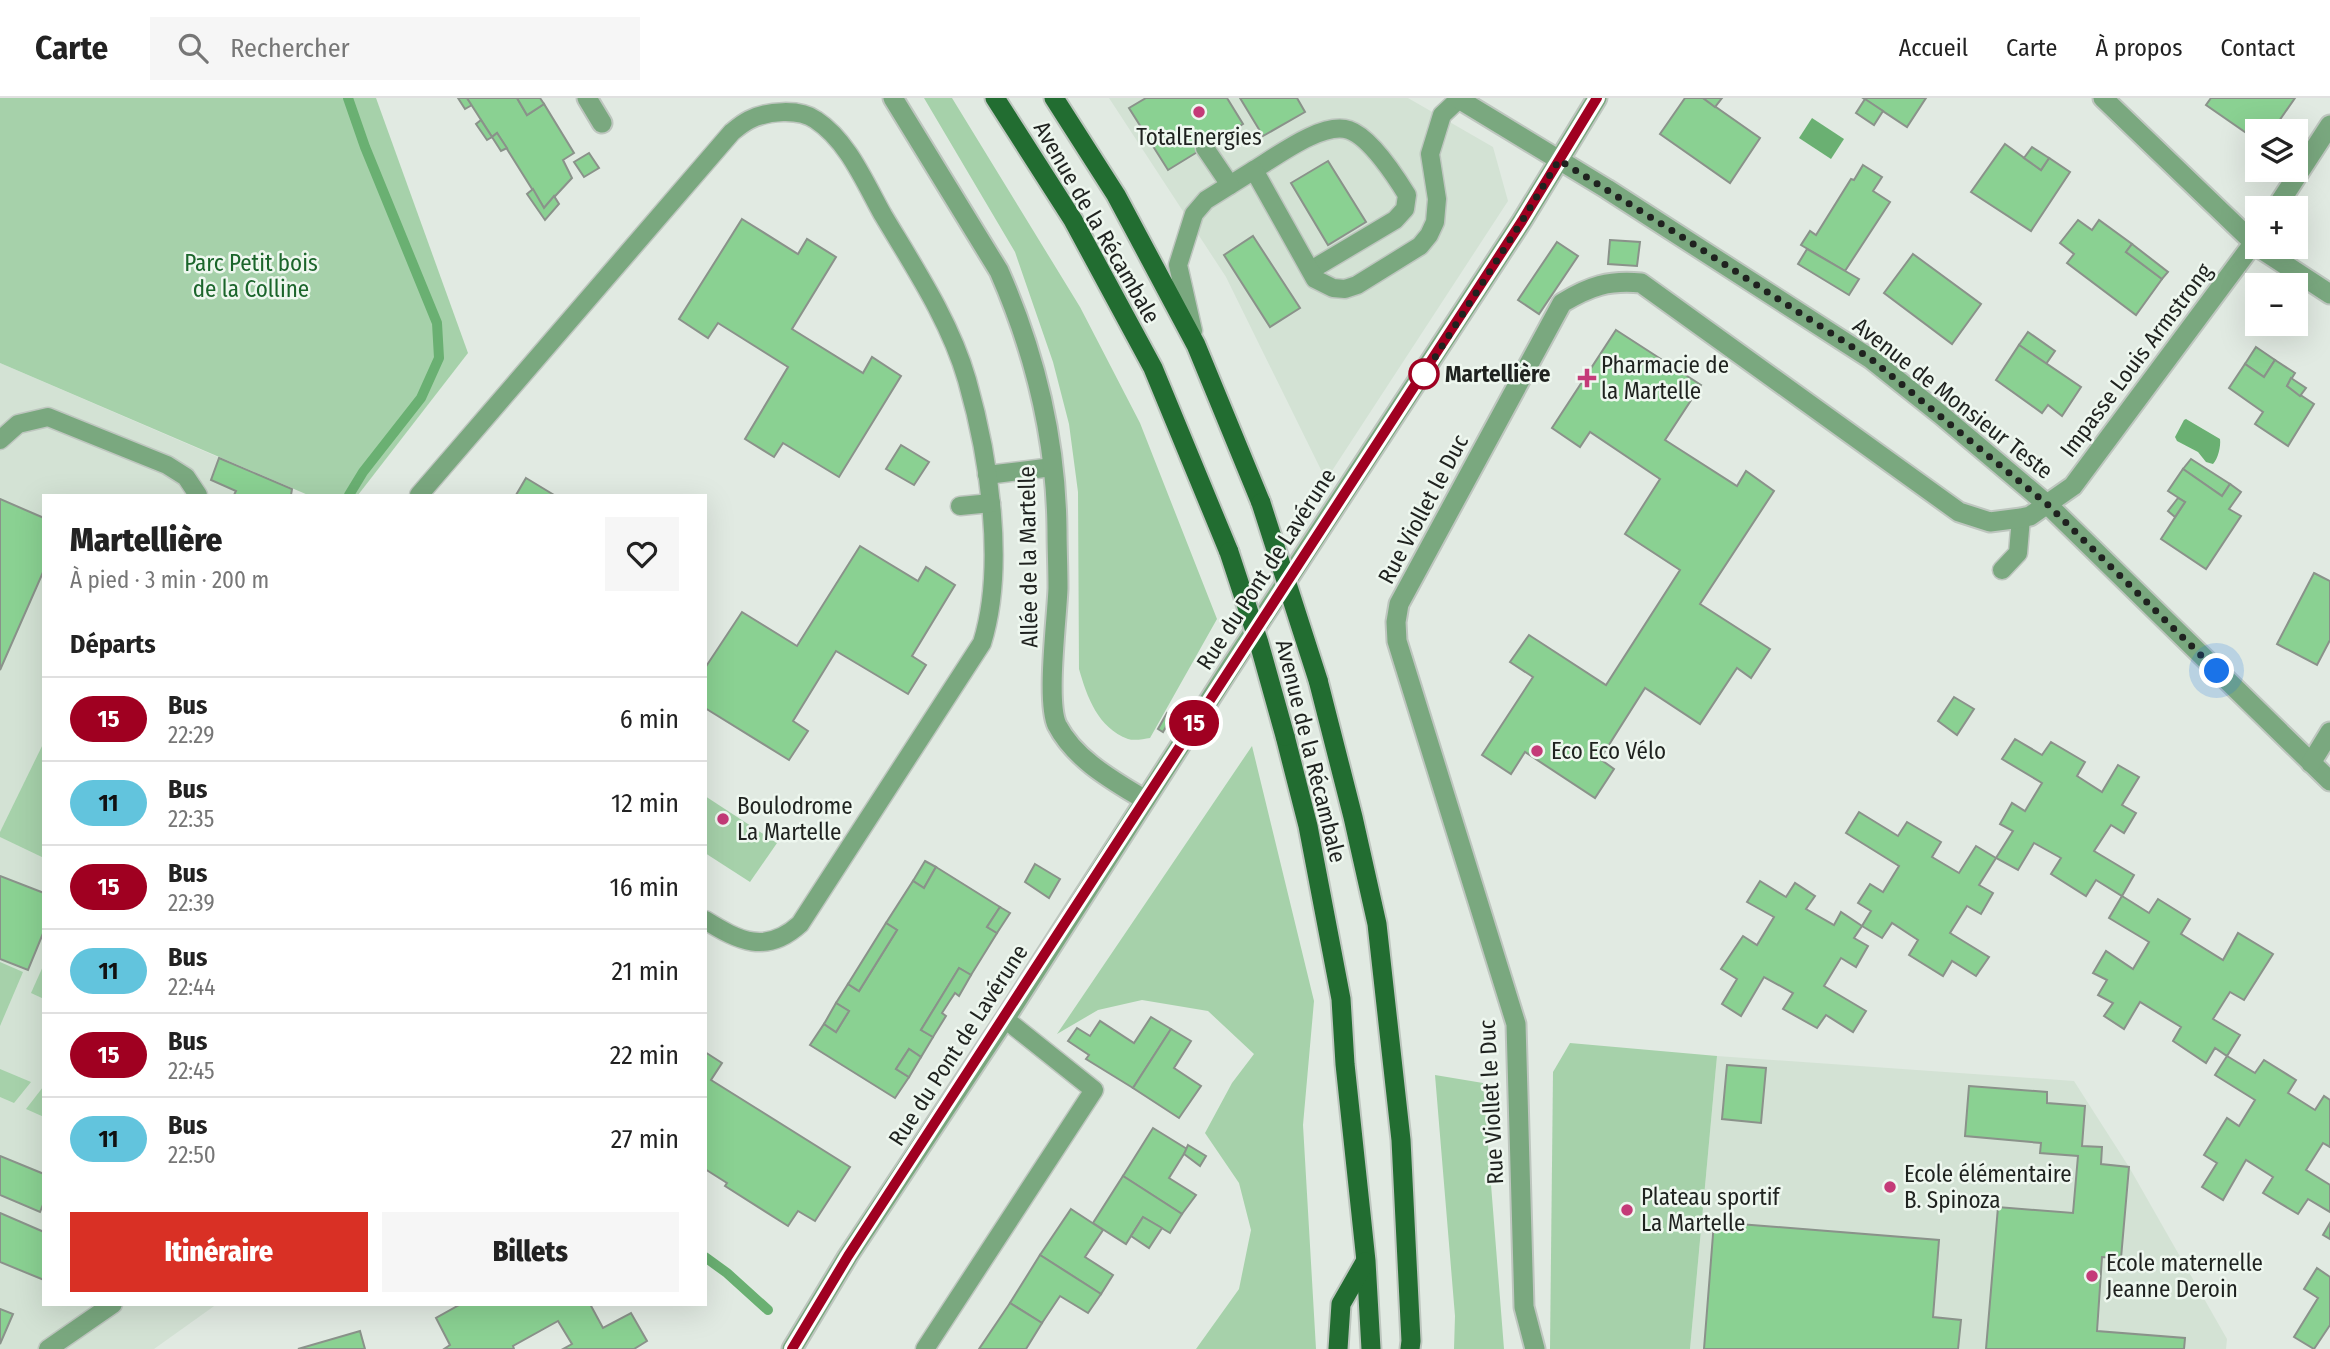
<!DOCTYPE html>
<html lang="fr">
<head>
<meta charset="utf-8">
<style>
  :root { --surface:#fff; --page:#f6f6f6; --text:#222; --muted:#767676; --line:#e0e0e0; --accent:#d93025 }
  body { margin:0; font-family:"Fira Sans Condensed",sans-serif; background:var(--page); color:var(--text); height:100vh; display:flex; flex-direction:column; font-size:26px; white-space:nowrap }
  * { box-sizing:border-box; margin:0 }
  p { font-size:23px; color:var(--muted) }
  .icon { flex:none; width:38px; height:38px; fill:none; stroke:currentColor; stroke-width:2; stroke-linecap:round; stroke-linejoin:round }
  .map { position:relative; flex:1; overflow:hidden }
  .sheet { position:absolute; left:42px; top:396px; width:665px; height:812px; display:flex; flex-direction:column; background:var(--surface); border-radius:0px; box-shadow:0 7px 28px #0002 }
  .sheet>* { flex:none }
  .badge { padding:0 14px; border-radius:23px; font-size:24px; line-height:46px }
  .tools { position:absolute; left:2245px; top:21px; display:grid; gap:14px }
  .tools a { display:grid; place-items:center; width:63px; height:63px; border-radius:0px; background:var(--surface); box-shadow:0 7px 28px #0002; font-size:35px }
  .you { position:absolute; width:35px; height:35px; margin:-18px; border:5px solid #fff; border-radius:50%; background:#1a73e8; box-shadow:0 0 0 10px #1a73e833 }
  .map>.badge { position:absolute; translate:-50% -50%; box-shadow:0 0 0 4px #fff }
  h2 { padding:0 28px; font-size:26px; line-height:63px }
  .round { display:grid; place-items:center; flex:none; width:74px; height:74px; border-radius:0px; background:var(--page) }
  .overview { display:flex; align-items:center; justify-content:space-between; height:119px; padding:0 28px }
  h1 { font-size:33px; font-weight:800; line-height:52px }
  .button { display:flex; gap:14px; margin-top:auto; padding:14px 28px }
  .button a { flex:1; height:80px; border-radius:0px; background:var(--accent); color:#fff; font-size:28px; font-weight:800; line-height:80px; text-align:center }
  .button a+a { background:var(--page); color:var(--text) }
  ul { padding:0; list-style:none }
  li { display:flex; align-items:center; gap:21px; height:84px; padding:0 28px; border-top:2px solid var(--line) }
  li div { flex:1 }
  li b { display:block; font-size:26px }
  li em { font-style:normal }
  li .badge { min-width:77px; font-weight:700; text-align:center }
  header { display:flex; align-items:center; gap:42px; box-sizing:border-box; height:98px; padding:0 35px; background:var(--surface); border-bottom:2px solid var(--line) }
  header strong { font-size:33px }
  nav { display:flex; gap:38px; margin-inline-start:auto; font-size:24px }
  .search { width:490px; height:63px; background:var(--page); display:flex; align-items:center; gap:18px; box-sizing:border-box; padding:0 24px; border-radius:0px; color:var(--muted); font-size:26px }
  .map>svg:first-child { display:block }
  .built { fill:#d3e2d4 }
  .green { fill:#a6d1aa }
  .water { fill:#6ab072 }
  .lines { fill:none; stroke-linecap:round; stroke-linejoin:round }
  .stream { stroke:#6ab072; stroke-width:10 }
  .building { fill:#8ad192; stroke:#8a928a; stroke-width:2 }
  .service-casing { stroke:#bec6bf; stroke-width:21 }
  .minor-casing { stroke:#bec6bf; stroke-width:23 }
  .tertiary-casing { stroke:#bec6bf; stroke-width:23 }
  .primary-casing { stroke:#bec6bf; stroke-width:23 }
  .service { stroke:#7aa87f; stroke-width:18 }
  .minor { stroke:#7aa87f; stroke-width:19 }
  .tertiary { stroke:#7aa87f; stroke-width:19 }
  .primary { stroke:#226d31; stroke-width:19 }
  .primary-bridge-casing { stroke:#bec6bf; stroke-width:23; stroke-linecap:butt }
  .primary-bridge { stroke:#226d31; stroke-width:19 }
  .line-casing { stroke:#fff; stroke-width:16 }
  .line { stroke:#a00021; stroke-width:10 }
  .walk { stroke:#1f221f; stroke-width:7; stroke-dasharray:0 12.6 }
  .poi-dot { fill:#c43b78; stroke:#eef7ef; stroke-width:2.5 }
  .stop-dot { fill:#fff; stroke:#a00021; stroke-width:3.5 }
  .labels { text-anchor:middle; dominant-baseline:central; stroke-width:5; stroke-linejoin:round; paint-order:stroke }
  .poi-label { font-size:23px; fill:#1f221f; stroke:#eef7ef; text-anchor:start }
  .street-label { font-size:23px; fill:#1f221f; stroke:#eef7ef }
  .park-label { font-size:23px; fill:#1b652b; stroke:#eef7ef }
  .stop-label { font-size:23px; font-weight:bold; fill:#1f221f; stroke:#eef7ef; text-anchor:start }
</style>
</head>
<body>
<header>
<strong>Carte</strong>
<div class="search"><svg class="icon" aria-label="search" viewBox="0 0 24 24"><circle cx="10" cy="10" r="6"/><path d="M15 15l6 6"/></svg>Rechercher</div>
<nav><a>Accueil</a><a>Carte</a><a>À propos</a><a>Contact</a></nav>
</header>
<div class="map">
<svg width="2330" height="1251" viewBox="0 0 2330 1251">
  <rect width="100%" height="100%" fill="#e1eae2"/>
  <g class="built">
    <polygon points="1109,0 1408,0 1493,49 1508,103 1326,382 1226,179"/>
    <polygon points="0,265 292,391 291,397 44,397 44,1206 217,1206 154,1251 0,1251"/>
    <polygon points="1717,958 2074,983 2129,1069 2227,1241 2226,1251 1690,1251"/>
  </g>
  <g class="green">
    <polygon points="0,0 376,0 468,255 358,397 308,397 0,265"/>
    <path d="M924 0H952L1080 209 1140 325 1217 521 1150 640C1144 641 1134 643 1128 641 1098 630 1087 599 1079 571L1078 394 1069 326 1053 264 1015 154Z"/>
    <polygon points="44,644 44,760 0,739 0,734"/>
    <polygon points="1252,648 1314,903 1303,1027 1316,1251 1196,1251 1239,1191 1251,1132 1239,1085 1205,1035 1232,985 1254,956 1208,913 1142,902 1098,912 1057,936"/>
    <polygon points="705,698 777,745 750,784 705,755"/>
    <polygon points="0,864 23,874 0,928"/>
    <polygon points="44,866 44,901 31,895"/>
    <polygon points="1570,945 1717,958 1690,1251 1550,1251 1553,974"/>
    <polygon points="0,971 31,984 14,1005 0,999"/>
    <polygon points="1435,977 1483,985 1504,1251 1454,1251 1455,1218"/>
    <polygon points="43,989 44,989 44,1019 26,1011"/>
  </g>
  <g class="water">
    <polygon points="1812,20 1844,41 1831,61 1799,40"/>
    <path d="M2186 321 2220 341C2221 348 2218 361 2213 366L2206 364 2198 354 2177 343 2175 339 2184 322Z"/>
  </g>
  <g class="lines">
    <g class="stream">
      <polyline points="348,0 365,49 437,225 439,260 421,300 363,374 349,397"/>
      <polyline points="705,1159 727,1175 768,1212"/>
    </g>
  </g>
  <g class="building">
    <polygon points="458,0 467,0 472,7 465,11"/>
    <polygon points="467,0 517,0 527,17 544,6 574,55 563,62 572,80 544,110 497,35 492,39"/>
    <polygon points="517,0 540,0 544,6 527,17"/>
    <polygon points="1146,0 1227,0 1243,26 1168,72 1129,10"/>
    <polygon points="1240,0 1297,0 1305,14 1263,38"/>
    <polygon points="1685,0 1703,0 1760,40 1730,85 1660,36"/>
    <polygon points="1703,0 1722,0 1715,9"/>
    <polygon points="1863,0 1926,0 1907,29"/>
    <polygon points="2211,0 2295,0 2272,33 2258,33 2258,43 2206,7"/>
    <polygon points="1865,1 1883,13 1874,27 1856,15"/>
    <polygon points="481,22 492,39 487,42 476,26"/>
    <polygon points="497,35 507,50 501,53 492,39"/>
    <polygon points="2005,46 2041,72 2049,60 2070,74 2031,133 1971,94"/>
    <polygon points="2032,49 2049,60 2041,72 2024,60"/>
    <polygon points="589,55 599,70 584,79 574,64"/>
    <polygon points="1328,63 1366,124 1328,147 1291,85"/>
    <polygon points="1863,67 1882,79 1873,93 1890,104 1845,173 1801,147 1810,133 1816,137 1851,81 1854,82"/>
    <polygon points="533,91 544,110 554,98 559,106 545,122 527,96"/>
    <polygon points="742,121 798,156 807,141 836,159 792,231 863,275 872,259 901,278 839,379 783,345 774,359 745,341 788,269 718,225 708,240 679,221"/>
    <polygon points="2078,122 2092,132 2099,122 2132,146 2126,154 2162,181 2136,217 2067,165 2074,156 2060,145"/>
    <polygon points="1253,138 1300,210 1270,229 1224,157"/>
    <polygon points="1610,142 1640,144 1637,168 1608,166"/>
    <polygon points="1557,144 1578,158 1539,216 1518,202"/>
    <polygon points="2132,146 2168,174 2162,181 2126,154"/>
    <polygon points="1807,151 1859,181 1849,197 1798,166"/>
    <polygon points="1913,156 1981,206 1952,246 1884,195"/>
    <polygon points="1616,232 1701,287 1665,342 1737,388 1746,373 1774,393 1700,506 1770,551 1751,580 1737,570 1700,626 1645,590 1600,661 1614,671 1595,700 1525,654 1511,676 1482,657 1533,579 1510,564 1529,537 1606,587 1680,472 1625,436 1660,381 1590,334 1580,349 1552,330"/>
    <polygon points="2028,234 2055,253 2046,266 2019,247"/>
    <polygon points="2019,247 2081,289 2062,318 2048,307 2042,315 1996,282"/>
    <polygon points="2256,249 2275,262 2264,279 2245,266"/>
    <polygon points="2275,262 2295,275 2287,288 2314,306 2288,348 2255,326 2263,314 2229,290 2245,266 2264,279"/>
    <polygon points="2291,280 2306,290 2300,298 2287,288"/>
    <polygon points="901,347 929,364 914,387 886,371"/>
    <polygon points="219,360 292,391 291,397 234,397 236,393 211,382"/>
    <polygon points="2191,361 2230,386 2222,398 2183,371"/>
    <polygon points="2183,371 2222,398 2230,386 2241,394 2229,411 2241,418 2206,471 2161,441 2185,404 2168,393"/>
    <polygon points="526,380 554,397 516,397"/>
    <polygon points="2178,400 2185,404 2175,419 2168,413"/>
    <polygon points="0,401 44,420 44,472 0,572"/>
    <polygon points="860,448 918,483 926,469 955,487 912,558 926,567 908,596 836,553 793,623 808,633 789,662 705,610 705,570 742,514 797,548"/>
    <polygon points="2314,475 2330,483 2330,542 2317,567 2277,546"/>
    <polygon points="1954,599 1974,611 1957,637 1938,623"/>
    <polygon points="1167,615 1172,618 1163,634 1158,631"/>
    <polygon points="2015,641 2042,657 2051,644 2085,664 2077,678 2102,694 2118,667 2139,679 2122,707 2136,715 2124,735 2111,727 2094,753 2134,777 2122,798 2096,782 2086,798 2051,776 2061,760 2034,745 2018,772 1996,760 2013,733 2000,726 2012,705 2025,713 2042,685 2002,661"/>
    <polygon points="1859,714 1898,738 1907,724 1941,744 1932,759 1959,775 1976,748 1996,760 1979,787 1993,795 1981,816 1967,808 1950,835 1989,859 1976,878 1952,863 1943,878 1909,857 1918,842 1892,825 1882,840 1862,828 1871,813 1858,805 1870,786 1883,794 1899,768 1846,735"/>
    <polygon points="925,763 936,769 924,790 913,783"/>
    <polygon points="1035,766 1060,781 1049,800 1025,784"/>
    <polygon points="936,769 1000,809 987,829 997,835 971,877 959,870 921,932 933,939 921,959 909,951 896,971 909,979 895,1000 810,947 824,926 836,934 849,913 836,905 848,886 859,893 897,832 886,825 913,783 924,790"/>
    <polygon points="0,778 44,795 44,833 28,872 0,861"/>
    <polygon points="1760,783 1786,799 1795,785 1815,798 1806,811 1834,827 1841,814 1862,828 1854,840 1868,848 1856,869 1841,860 1824,888 1866,913 1853,934 1826,917 1817,930 1783,911 1793,895 1764,879 1741,918 1722,906 1737,881 1721,871 1743,838 1757,847 1774,819 1747,804"/>
    <polygon points="2122,798 2149,815 2158,801 2190,821 2181,836 2223,862 2238,835 2273,856 2244,902 2230,894 2213,921 2240,937 2227,958 2215,950 2206,965 2173,943 2181,929 2140,904 2124,931 2104,918 2113,905 2098,897 2107,882 2093,875 2106,853 2133,871 2149,844 2109,820"/>
    <polygon points="1000,809 1010,815 997,835 987,829"/>
    <polygon points="886,825 897,832 859,893 848,886"/>
    <polygon points="959,870 971,877 959,898 955,895 949,904 942,915 946,918 933,939 921,932"/>
    <polygon points="836,905 849,913 836,934 824,926"/>
    <polygon points="1151,919 1171,931 1133,990 1086,961 1089,957 1068,943 1077,930 1090,938 1100,923 1134,945"/>
    <polygon points="1171,931 1191,943 1174,970 1201,988 1179,1020 1133,990"/>
    <polygon points="909,951 921,959 909,979 896,971"/>
    <polygon points="705,954 722,965 711,982 850,1069 815,1123 798,1113 788,1128 725,1088 727,1085 705,1071"/>
    <polygon points="2227,958 2255,975 2264,962 2296,982 2288,995 2315,1012 2324,998 2330,1002 2330,1049 2323,1045 2306,1072 2330,1087 2330,1114 2308,1101 2298,1116 2263,1095 2273,1079 2246,1062 2223,1102 2202,1089 2217,1065 2204,1057 2227,1020 2239,1028 2255,1002 2215,977"/>
    <polygon points="1727,967 1766,970 1761,1025 1722,1021"/>
    <polygon points="1969,988 2047,994 2047,1005 2085,1008 2082,1048 2102,1049 2101,1066 2129,1069 2121,1160 2102,1159 2097,1233 2185,1240 2184,1251 1986,1251 1998,1109 2073,1115 2078,1058 2040,1055 2041,1045 1965,1038"/>
    <polygon points="1153,1030 1187,1051 1169,1080 1196,1097 1182,1116 1123,1078"/>
    <polygon points="1188,1047 1206,1058 1200,1068 1184,1056"/>
    <polygon points="0,1058 44,1076 44,1104 40,1114 0,1097"/>
    <polygon points="1123,1078 1182,1116 1170,1135 1143,1119 1126,1146 1093,1125"/>
    <polygon points="1071,1111 1103,1132 1085,1159 1113,1177 1101,1196 1040,1157"/>
    <polygon points="0,1115 44,1134 44,1182 0,1164"/>
    <polygon points="1143,1119 1162,1130 1149,1150 1131,1138"/>
    <polygon points="1714,1124 1939,1142 1933,1219 1961,1222 1958,1251 1704,1251"/>
    <polygon points="2330,1125 2330,1141 2323,1137"/>
    <polygon points="1040,1157 1101,1196 1088,1215 1060,1198 1042,1225 1010,1205"/>
    <polygon points="2317,1170 2330,1179 2330,1227 2314,1251 2294,1239 2318,1200 2304,1191"/>
    <polygon points="1010,1205 1042,1225 1026,1251 979,1251"/>
    <polygon points="461,1206 590,1206 603,1230 631,1215 647,1243 634,1251 563,1251 572,1246 558,1223 513,1248 514,1251 444,1251 450,1247 436,1220"/>
    <polygon points="0,1211 13,1216 0,1246"/>
    <polygon points="360,1233 365,1251 298,1251"/>
  </g>
  <g class="lines">
    <g class="service-casing">
      <g id="service">
        <path d="M1254 72C1277 58 1323 23 1349 32 1370 39 1396 79 1407 97L1405 111 1395 122 1311 172"/>
        <polyline points="1230,87 1254,72 1315,181 1333,190 1345,191 1357,187 1420,148 1429,137 1435,124 1437,101 1430,56 1442,17 1459,1"/>
        <polyline points="1193,233 1178,167 1194,116 1206,102 1230,87 1205,50"/>
        <polyline points="0,342 18,326 48,319 167,367 186,379 198,397"/>
        <polyline points="987,377 1053,369"/>
        <path d="M419 397 732 34C737 30 743 25 749 22 767 13 799 10 816 22 848 43 865 85 883 117 914 169 950 223 967 282 989 359 1006 468 982 545L800 826C766 857 739 843 705 822"/>
        <polyline points="960,408 991,405"/>
        <polyline points="2002,472 2018,455 2021,420"/>
        <polyline points="48,1251 113,1206"/>
        <polyline points="925,1251 1094,992 1005,921"/>
      </g>
    </g>
    <g class="minor-casing">
      <g id="minor">
        <polyline points="587,0 602,25"/>
        <path d="M893 0 999 173C1035 255 1056 342 1057 431 1057 451 1058 470 1058 490 1057 520 1046 603 1057 627 1075 662 1114 683 1145 702"/>
        <polyline points="1457,0 1607,91 1871,261 1940,316 2048,407 2330,683"/>
        <polyline points="2103,0 2258,149"/>
        <polyline points="2276,110 2330,27"/>
        <polyline points="2258,149 2330,196"/>
        <polyline points="2311,665 2330,634"/>
        <path d="M1535 1251 1524 1209 1516 926 1397 543 1396 524 1399 506 1562 205C1590 188 1609 182 1641 185L1959 414 1990 424 2021 420 2030 418 2073 388 2258 139"/>
      </g>
    </g>
    <g class="tertiary-casing">
      <polyline id="tertiary" points="792,1251 848,1158 1005,921 1230,570 1522,123 1597,0"/>
    </g>
    <g class="primary-casing">
      <g id="primary">
        <polyline points="995,0 1073,122 1153,270 1229,454"/>
        <polyline points="1054,0 1116,97 1196,247 1261,405"/>
        <polyline points="1318,582 1353,719 1377,826 1401,1042 1411,1243 1410,1251"/>
        <polyline points="1285,638 1308,728 1341,901 1345,966 1366,1163 1371,1251"/>
        <polyline points="1338,1251 1341,1206 1365,1164"/>
      </g>
    </g>
    <use href="#service" class="service"/>
    <use href="#minor" class="minor"/>
    <use href="#tertiary" class="tertiary"/>
    <use href="#primary" class="primary"/>
    <g class="primary-bridge-casing">
      <g id="primary-bridge">
        <polyline points="1261,405 1318,582"/>
        <polyline points="1229,454 1259,545 1285,638"/>
      </g>
    </g>
    <use href="#primary-bridge" class="primary-bridge"/>
  </g>
  <g class="lines">
    <g class="line-casing">
      <polyline id="line" points="792,1251 848,1158 1522,123 1597,0"/>
    </g>
    <use href="#line" class="line"/>
    <polyline class="walk" points="1424,276 1423,278 1522,123 1559,62 1687,142 1871,261 2048,407 2217,573"/>
  </g>
  <g class="poi-dot">
    <circle cx="1199" cy="14" r="7"/>
    <path d="M1583.5 269.5h7v7h7v7h-7v7h-7v-7h-7v-7h7z"/>
    <circle cx="1537" cy="653" r="7"/>
    <circle cx="723" cy="721" r="7"/>
    <circle cx="1890" cy="1089" r="7"/>
    <circle cx="1627" cy="1112" r="7"/>
    <circle cx="2092" cy="1178" r="7"/>
  </g>
  <circle class="stop-dot" cx="1424" cy="276" r="14"/>
  <g class="labels">
    <g class="poi-label">
      <text x="1199" y="39" text-anchor="middle">TotalEnergies</text>
      <text x="1601" y="267">Pharmacie de<tspan x="1601" dy="26">la Martelle</tspan></text>
      <text x="1551" y="653">Eco Eco Vélo</text>
      <text x="737" y="708">Boulodrome<tspan x="737" dy="26">La Martelle</tspan></text>
      <text x="1904" y="1076">Ecole élémentaire<tspan x="1904" dy="26">B. Spinoza</tspan></text>
      <text x="1641" y="1099">Plateau sportif<tspan x="1641" dy="26">La Martelle</tspan></text>
      <text x="2106" y="1165">Ecole maternelle<tspan x="2106" dy="26">Jeanne Deroin</tspan></text>
    </g>
    <g class="street-label">
      <text transform="translate(1097 124) rotate(60)">Avenue de la Récambale</text>
      <text transform="translate(2136 262) rotate(-53)">Impasse Louis Armstrong</text>
      <text transform="translate(1953 300) rotate(38)">Avenue de Monsieur Teste</text>
      <text transform="translate(1423 411) rotate(-62)">Rue Viollet le Duc</text>
      <text transform="translate(1028 459) rotate(-91)">Allée de la Martelle</text>
      <text transform="translate(1266 471) rotate(-57)">Rue du Pont de Lavérune</text>
      <text transform="translate(1311 653) rotate(76)">Avenue de la Récambale</text>
      <text transform="translate(958 947) rotate(-57)">Rue du Pont de Lavérune</text>
      <text transform="translate(1491 1004) rotate(-93)">Rue Viollet le Duc</text>
    </g>
    <g class="park-label">
      <text x="251" y="165">Parc Petit bois<tspan x="251" dy="26">de la Colline</tspan></text>
    </g>
    <g class="stop-label">
      <text x="1445" y="276">Martellière</text>
    </g>
  </g>
</svg>
<div class="tools">
<a><svg class="icon" aria-label="layers" viewBox="0 0 24 24"><path d="M12 4l9 5-9 5-9-5zM3 14l9 5 9-5"/></svg></a>
<a>+</a>
<a>−</a>
</div>
<div class="you" style="left:2217px;top:573px"></div>
<b class="badge" style="left:1194px;top:625px;background:#a00021;color:#fff">15</b>
<section class="sheet">
<div class="overview"><div><h1>Martellière</h1><p>À pied · 3 min · 200 m</p></div><a class="round"><svg class="icon" aria-label="heart" viewBox="0 0 24 24"><path d="M12 20l-8-8c-3-5 5-10 8-4 3-6 11-1 8 4z"/></svg></a></div>
<h2>Départs</h2>
<ul>
<li><span class="badge" style="background:#a00021;color:#fff">15</span><div><b>Bus</b><p>22:29</p></div><em>6 min</em></li>
<li><span class="badge" style="background:#62c4dd;color:#111">11</span><div><b>Bus</b><p>22:35</p></div><em>12 min</em></li>
<li><span class="badge" style="background:#a00021;color:#fff">15</span><div><b>Bus</b><p>22:39</p></div><em>16 min</em></li>
<li><span class="badge" style="background:#62c4dd;color:#111">11</span><div><b>Bus</b><p>22:44</p></div><em>21 min</em></li>
<li><span class="badge" style="background:#a00021;color:#fff">15</span><div><b>Bus</b><p>22:45</p></div><em>22 min</em></li>
<li><span class="badge" style="background:#62c4dd;color:#111">11</span><div><b>Bus</b><p>22:50</p></div><em>27 min</em></li>
</ul>
<div class="button"><a>Itinéraire</a><a>Billets</a></div>
</section>
</div>
</body>
</html>
